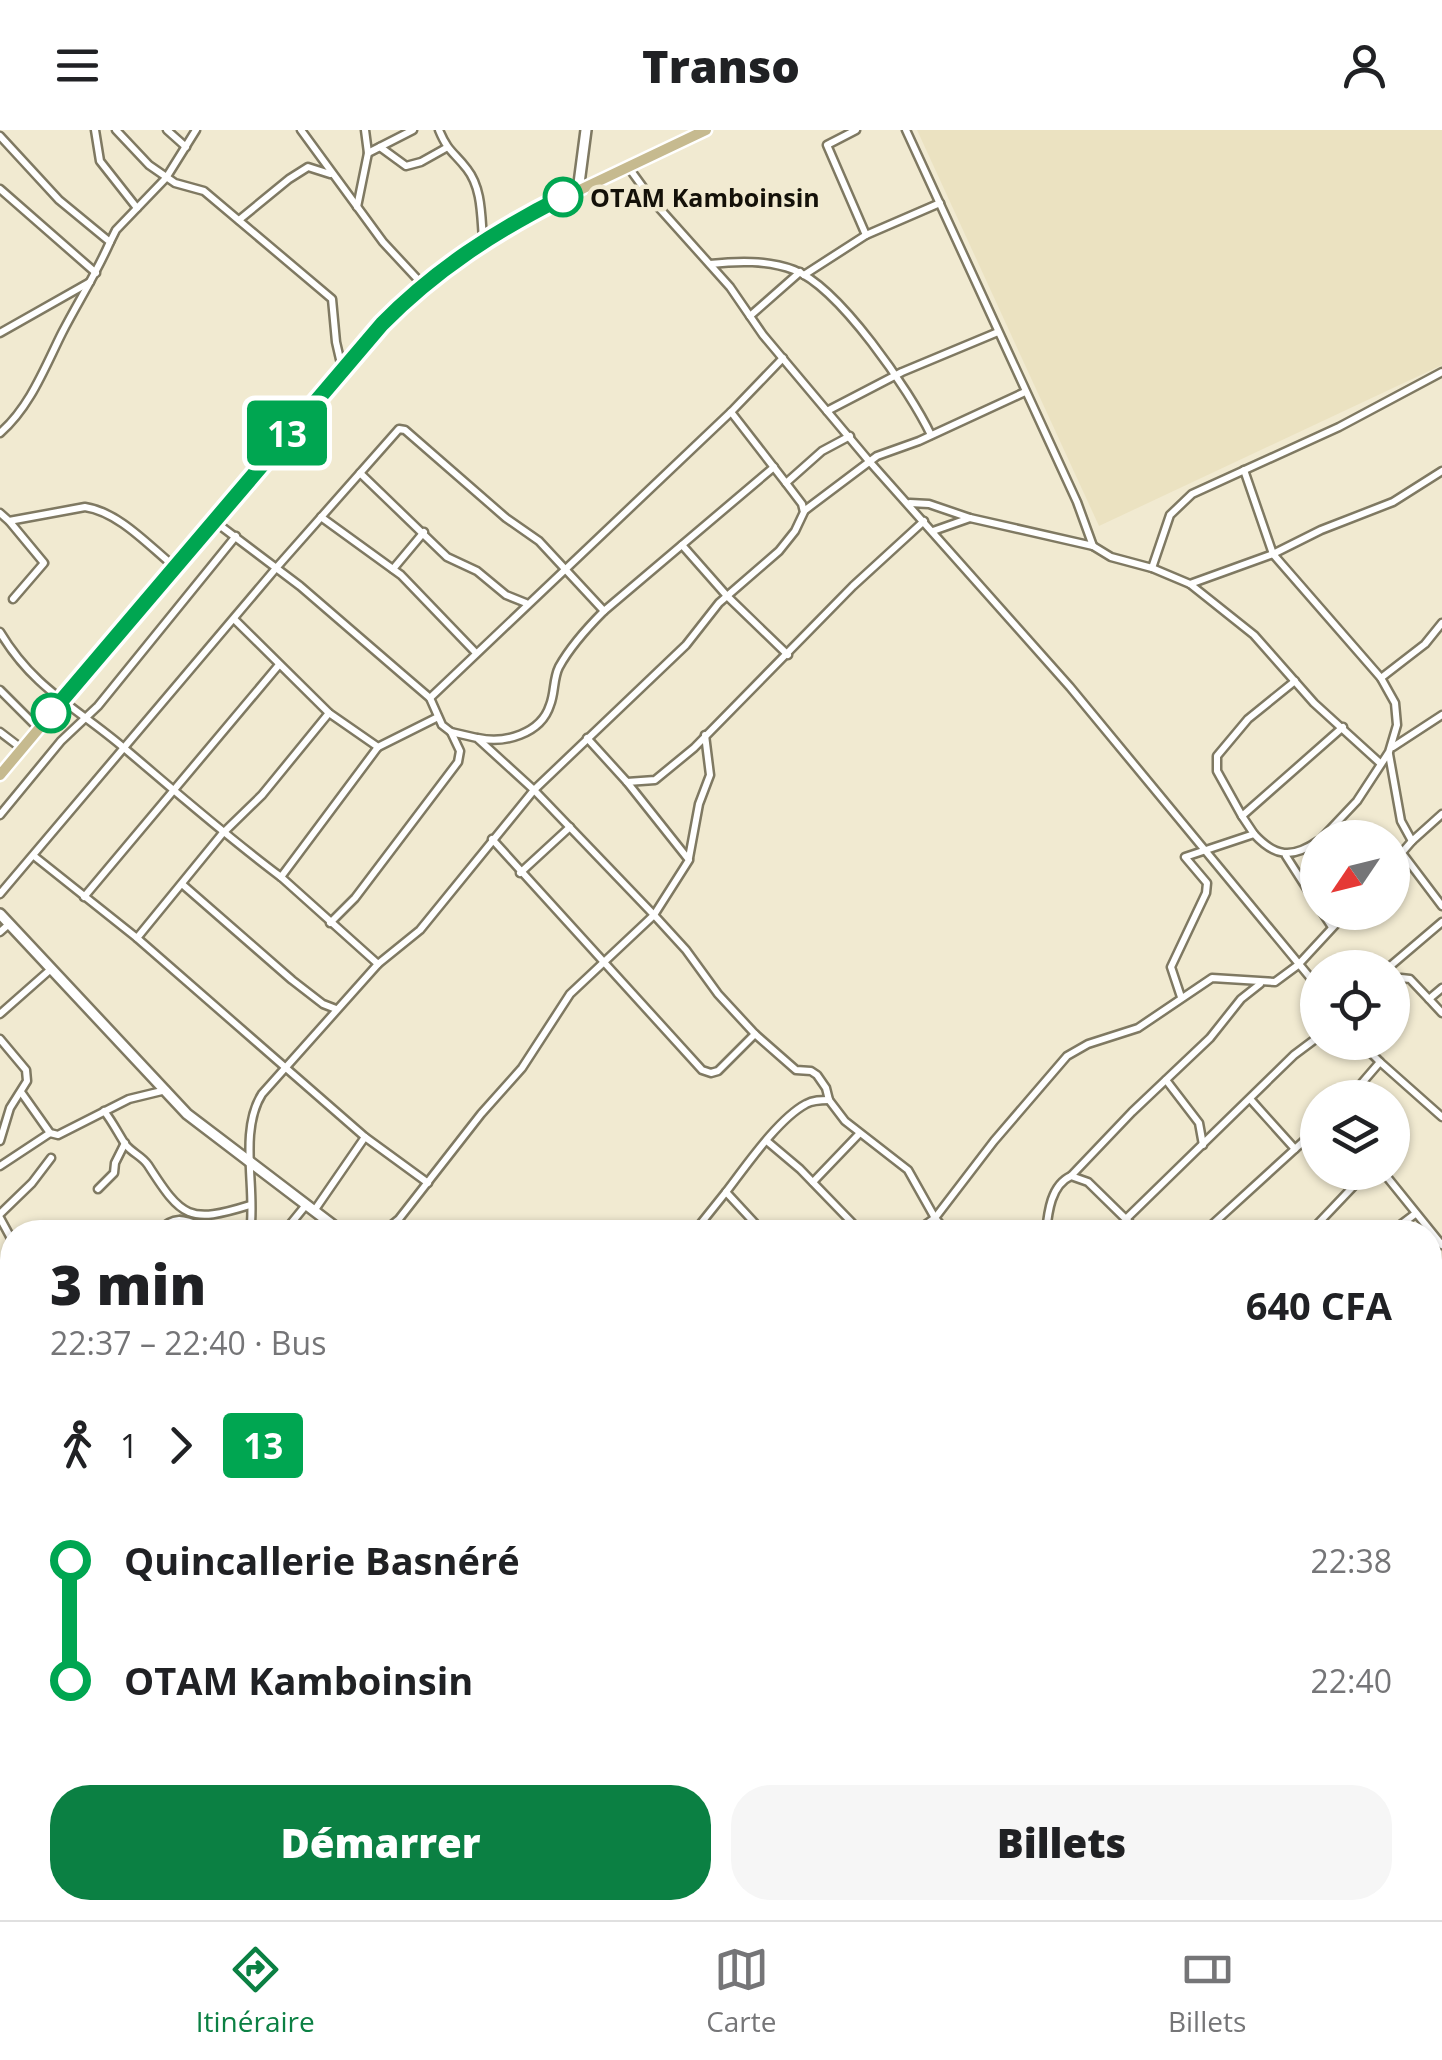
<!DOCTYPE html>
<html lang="fr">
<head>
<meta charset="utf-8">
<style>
  :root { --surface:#fff; --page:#f6f6f6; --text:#202124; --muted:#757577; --line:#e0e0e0; --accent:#0b8043 }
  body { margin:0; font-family:"Open Sans",sans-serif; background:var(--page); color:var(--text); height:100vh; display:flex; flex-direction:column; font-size:38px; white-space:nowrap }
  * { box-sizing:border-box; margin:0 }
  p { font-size:32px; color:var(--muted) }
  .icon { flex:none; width:55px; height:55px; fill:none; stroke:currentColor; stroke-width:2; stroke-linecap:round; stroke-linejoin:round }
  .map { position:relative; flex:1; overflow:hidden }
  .sheet { position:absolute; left:0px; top:1090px; width:1442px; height:700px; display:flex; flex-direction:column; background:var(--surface); border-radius:40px 40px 0 0; box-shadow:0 2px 8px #0004 }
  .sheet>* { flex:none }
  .badge { padding:0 20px; border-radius:8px; font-size:35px; line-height:65px }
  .needle { width:65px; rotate:235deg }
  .buttons { position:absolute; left:1300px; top:690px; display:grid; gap:20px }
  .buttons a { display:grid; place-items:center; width:110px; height:110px; border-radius:50%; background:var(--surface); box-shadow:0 2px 8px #0004; font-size:50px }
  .map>.badge { position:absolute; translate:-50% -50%; box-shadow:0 0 0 5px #fff }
  .legs { display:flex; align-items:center; gap:15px; height:110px; padding:0 50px; font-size:32px }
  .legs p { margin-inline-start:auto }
  .head { display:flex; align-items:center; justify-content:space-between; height:170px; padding:0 50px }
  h1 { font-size:55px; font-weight:800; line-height:75px }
  .button { display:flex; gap:20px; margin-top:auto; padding:20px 50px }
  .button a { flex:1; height:115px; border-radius:40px; background:var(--accent); color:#fff; font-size:40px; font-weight:800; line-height:115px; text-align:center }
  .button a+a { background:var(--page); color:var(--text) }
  ul { padding:0 50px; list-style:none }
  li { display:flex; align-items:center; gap:35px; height:120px; font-size:38px }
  li i { display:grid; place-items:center; width:15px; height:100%; margin:0 12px; background:currentColor }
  li i::after { content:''; width:25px; height:25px; margin:-12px; border:8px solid; border-radius:50%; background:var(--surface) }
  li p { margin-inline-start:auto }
  li:first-child i { background:linear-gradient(#0000 50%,currentColor 0) }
  li:last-child i { background:linear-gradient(currentColor 50%,#0000 0) }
  header { display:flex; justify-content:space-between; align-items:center; height:130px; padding:0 50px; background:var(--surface); font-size:45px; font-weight:800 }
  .tab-bar { display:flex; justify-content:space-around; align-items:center; height:140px; border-top:2px solid var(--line); background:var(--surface); font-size:28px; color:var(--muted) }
  .tab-bar a { display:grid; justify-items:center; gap:5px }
  .tab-bar .current { color:var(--accent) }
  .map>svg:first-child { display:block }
  .built { fill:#ebe2c1 }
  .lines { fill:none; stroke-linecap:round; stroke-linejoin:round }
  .street-casing { stroke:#7f7962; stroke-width:11 }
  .secondary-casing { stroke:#7f7962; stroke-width:14 }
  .primary-casing { stroke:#fff; stroke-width:15 }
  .street { stroke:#fff; stroke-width:6 }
  .secondary { stroke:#fff; stroke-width:9 }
  .primary { stroke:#c6ba8f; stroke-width:10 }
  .line-1-casing { stroke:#fff; stroke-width:22 }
  .line-1 { stroke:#00a651; stroke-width:15 }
  .stop-1-dot { fill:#fff; stroke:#00a651; stroke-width:5 }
  .labels { text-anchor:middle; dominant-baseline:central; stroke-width:9; stroke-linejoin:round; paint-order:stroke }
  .stop-label { font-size:25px; font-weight:bold; fill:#141109; stroke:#f1ead1; text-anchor:start }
</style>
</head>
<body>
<header><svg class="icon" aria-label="menu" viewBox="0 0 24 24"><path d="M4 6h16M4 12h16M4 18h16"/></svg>Transo<svg class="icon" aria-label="person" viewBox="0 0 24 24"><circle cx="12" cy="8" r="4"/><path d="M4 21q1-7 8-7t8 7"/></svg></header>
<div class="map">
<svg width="1442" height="1790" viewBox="0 0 1442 1790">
  <rect width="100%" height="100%" fill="#f1ead1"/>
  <polygon class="built" points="917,0 1442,0 1442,235 1099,396"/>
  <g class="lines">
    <g class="street-casing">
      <g id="street">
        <polyline points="95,0 100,31 137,78"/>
        <polyline points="116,0 149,35 175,53 204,61 332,169 336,212 342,238"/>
        <polyline points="167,0 186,17"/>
        <polyline points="301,0 383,112 423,155"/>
        <path d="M439 0C448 22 454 22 467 39 482 58 481 86 483 109"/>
        <polyline points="856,0 827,15 866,105"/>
        <polyline points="906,0 1077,372 1093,416"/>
        <path d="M0 6 59 70 110 112C96 144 78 172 62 203 45 237 30 277 0 303"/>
        <polyline points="380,17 406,36 421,32 446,18"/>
        <polyline points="368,23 413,0"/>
        <polyline points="629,38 653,71 730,157 763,205 869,331 1070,557 1318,857"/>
        <polyline points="0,59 96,143"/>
        <polyline points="357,77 368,23 365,0"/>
        <polyline points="239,90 289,49 308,37 330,44"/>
        <polyline points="110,112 116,100 166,48 196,0"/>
        <path d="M710 134C738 131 767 130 794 140 839 157 910 261 931 305"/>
        <polyline points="804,145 866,105 940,73"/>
        <polyline points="750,186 800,142"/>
        <polyline points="0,203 90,152"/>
        <polyline points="827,281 902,242 998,202"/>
        <polyline points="731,282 783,228"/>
        <polyline points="1244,340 1273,424 1381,548 1395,573 1397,595 1389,622 1357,671 1322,708"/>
        <polyline points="360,343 447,427 477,441 506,465 526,473"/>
        <polyline points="910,373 929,374 970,388 1093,416 1111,427 1152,438 1190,454 1254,505 1314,573 1380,633"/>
        <polyline points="804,381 877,326 919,311 1025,262"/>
        <path d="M0 383 9 391 85 377C119 382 149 416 175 437"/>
        <polyline points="321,387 401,445 476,523"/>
        <polyline points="214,391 300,456 402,544 430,568 442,595 451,602 477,608 534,660 654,785 686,820 718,864 755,904 796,940 811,941 817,945 826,958 829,970 845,991 908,1040 935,1088 947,1102"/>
        <polyline points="10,392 44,433 13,469"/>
        <polyline points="933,401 970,388"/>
        <polyline points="682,415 727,466 788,525"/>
        <polyline points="1152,438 1170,385 1192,364 1339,297 1442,242"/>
        <polyline points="393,439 424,402"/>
        <polyline points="1190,454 1273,424 1321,400 1393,372 1442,341"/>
        <polyline points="235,490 329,583 378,617 436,588"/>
        <path d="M0 502C34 559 76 577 124 618 176 662 226 706 281 747L378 617"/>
        <polyline points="1381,548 1425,514 1442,493"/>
        <polyline points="0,560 38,598"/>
        <polyline points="430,568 731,282 786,353"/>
        <polyline points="0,602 21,618"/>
        <path d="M478 608C504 614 541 604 550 575 555 563 553 549 559 537 570 517 588 497 604 481"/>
        <polyline points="587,608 627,652 655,650 694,618 853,456 924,391"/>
        <polyline points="1393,617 1442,585"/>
        <polyline points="1389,624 1401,691 1412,711"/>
        <polyline points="0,685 61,611 98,576 236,406"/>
        <polyline points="1242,686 1217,641 1217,626 1248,589 1295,551"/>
        <polyline points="1254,704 1242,686 1343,597"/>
        <polyline points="492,709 702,940 711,943 718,941 755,904"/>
        <polyline points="1402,723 1442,776"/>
        <polyline points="34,726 137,808 222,704 262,665 329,583"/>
        <polyline points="1286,726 1318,776"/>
        <polyline points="689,728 699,674 710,645 705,605"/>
        <polyline points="1392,734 1412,711 1442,684"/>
        <polyline points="520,743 570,697"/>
        <polyline points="281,747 378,834"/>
        <polyline points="182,754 292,850 323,874 336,879"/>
        <polyline points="0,764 277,437 399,299 405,300 506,388 539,411 604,481 774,337"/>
        <polyline points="84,767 278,536"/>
        <polyline points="1322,782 1332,797"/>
        <polyline points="330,793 355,768 458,632 460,621 451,602"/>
        <polyline points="0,802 9,794"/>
        <polyline points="137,808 365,1007 428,1053"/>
        <polyline points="1388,838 1442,792"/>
        <polyline points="1392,853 1401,848 1410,849 1429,869 1442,858"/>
        <path d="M1181 867 1171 837 1206 763 1207 753 1185 727 1254 704C1275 727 1292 729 1318 711"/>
        <polyline points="1429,869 1442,883"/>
        <polyline points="0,884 51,839"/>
        <polyline points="0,909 26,940 27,951 10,978 0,1011"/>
        <polyline points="1380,932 1442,987"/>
        <polyline points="1166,950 1199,993 1203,1015"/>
        <polyline points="21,962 50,1003 58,1005 129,969 166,960"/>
        <polyline points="1349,968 1380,932 1360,912"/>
        <polyline points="1251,970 1295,1019"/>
        <path d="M104 981C112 991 118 1003 125 1014 132 1023 142 1026 148 1035 182 1088 189 1094 250 1075"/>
        <polyline points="768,1012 800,1039 861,1102"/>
        <polyline points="0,1036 50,1003"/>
        <polyline points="1383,1042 1442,1115"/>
        <polyline points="1071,1046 1132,982 1210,908 1241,869 1260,854"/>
        <polyline points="813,1052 859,1004"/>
        <polyline points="98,1059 114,1043 115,1033 125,1013"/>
        <path d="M726 1062C746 1036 778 989 806 974 813 970 821 970 829 970"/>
        <polyline points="314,1081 365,1007"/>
        <polyline points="0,1084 32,1053 51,1028"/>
        <polyline points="0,1088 12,1110"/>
        <polyline points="1127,1088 1294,925 1318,907"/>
        <path d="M157 1102C175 1084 184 1089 206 1098"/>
        <path d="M250 1102C257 1062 238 1002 262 964L378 834 420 800 534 660 686 515 719 473 779 421 795 401 804 382 802 374 786 353 822 321 850 306"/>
        <polyline points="284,1102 306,1075"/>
        <polyline points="383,1102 399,1089 481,984 522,938 570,864 654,785 689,730 627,652"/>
        <polyline points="694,1102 726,1062 763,1102"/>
        <polyline points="915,1102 935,1088 994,1011 1067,926 1088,914 1138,898 1212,848 1275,852 1298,835 1347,782"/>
        <path d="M1046 1102C1048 1082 1051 1055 1071 1046L1088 1052 1139 1102"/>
        <polyline points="1204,1102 1318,998"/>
        <polyline points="1310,1102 1367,1042"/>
        <polyline points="1391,1102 1415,1084"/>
        <polyline points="1430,1152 1442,1142"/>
        <polyline points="0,1157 12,1156"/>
        <polyline points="1430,1241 1442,1231"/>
        <polyline points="1430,1310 1442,1295"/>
        <polyline points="1430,1315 1442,1323"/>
        <polyline points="1430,1410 1442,1421"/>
        <polyline points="1435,1416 1434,1446 1442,1476"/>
        <polyline points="12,1546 7,1619 12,1638"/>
        <polyline points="0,1732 12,1738"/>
        <polyline points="1430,1776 1442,1782"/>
        <polyline points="53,1778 64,1790"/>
        <polyline points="163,1778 205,1790"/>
        <polyline points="131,1790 157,1778"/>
        <polyline points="467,1790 483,1778"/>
        <polyline points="706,1790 719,1778"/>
        <polyline points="812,1790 820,1778"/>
      </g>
    </g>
    <g class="secondary-casing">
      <g id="secondary">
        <polyline points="578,61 586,0"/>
        <polyline points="0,784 187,984 342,1102"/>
        <polyline points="1025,1778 1038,1790"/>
      </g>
    </g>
    <g class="primary-casing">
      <polyline id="primary" points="0,645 295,293 382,194 423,155 483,110 525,86 706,0"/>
    </g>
    <use href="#street" class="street"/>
    <use href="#secondary" class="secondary"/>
    <use href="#primary" class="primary"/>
  </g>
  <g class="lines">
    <g class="line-1-casing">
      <path id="line-1" d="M51 583 382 194C435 140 495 101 563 67"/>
    </g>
    <use href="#line-1" class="line-1"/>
  </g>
  <g class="stop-1-dot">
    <circle cx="563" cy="67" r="18"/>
    <circle cx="51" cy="583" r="18"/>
  </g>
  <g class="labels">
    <g class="stop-label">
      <text x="590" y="67">OTAM Kamboinsin</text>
    </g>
  </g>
</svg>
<div class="buttons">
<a><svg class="needle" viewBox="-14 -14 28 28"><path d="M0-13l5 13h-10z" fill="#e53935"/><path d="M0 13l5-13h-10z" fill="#757577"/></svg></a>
<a><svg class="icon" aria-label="locate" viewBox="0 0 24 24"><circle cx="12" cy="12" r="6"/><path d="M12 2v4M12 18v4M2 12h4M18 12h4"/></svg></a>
<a><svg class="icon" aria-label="layers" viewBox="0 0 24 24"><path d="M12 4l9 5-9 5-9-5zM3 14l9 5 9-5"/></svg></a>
</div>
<b class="badge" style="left:287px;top:303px;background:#00a651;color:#fff">13</b>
<section class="sheet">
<div class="head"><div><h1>3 min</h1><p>22:37 – 22:40 · Bus</p></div><b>640 CFA</b></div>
<div class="legs"><svg class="icon" aria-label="walk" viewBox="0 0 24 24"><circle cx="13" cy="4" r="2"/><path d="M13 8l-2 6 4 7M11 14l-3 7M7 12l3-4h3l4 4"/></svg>1<svg class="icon" aria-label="forward" viewBox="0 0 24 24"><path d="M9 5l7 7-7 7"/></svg><b class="badge" style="background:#00a651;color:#fff">13</b></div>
<ul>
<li><i style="color:#00a651"></i><b>Quincallerie Basnéré</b><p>22:38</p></li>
<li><i style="color:#00a651"></i><b>OTAM Kamboinsin</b><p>22:40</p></li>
</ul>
<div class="button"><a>Démarrer</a><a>Billets</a></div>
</section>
</div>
<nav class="tab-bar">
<a class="current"><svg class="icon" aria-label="directions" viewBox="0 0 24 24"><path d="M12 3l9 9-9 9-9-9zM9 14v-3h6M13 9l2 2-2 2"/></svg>Itinéraire</a>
<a><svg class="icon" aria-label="map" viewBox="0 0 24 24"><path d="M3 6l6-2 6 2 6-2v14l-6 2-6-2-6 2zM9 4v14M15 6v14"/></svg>Carte</a>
<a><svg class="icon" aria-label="tickets" viewBox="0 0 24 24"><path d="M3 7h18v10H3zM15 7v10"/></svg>Billets</a>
</nav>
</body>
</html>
